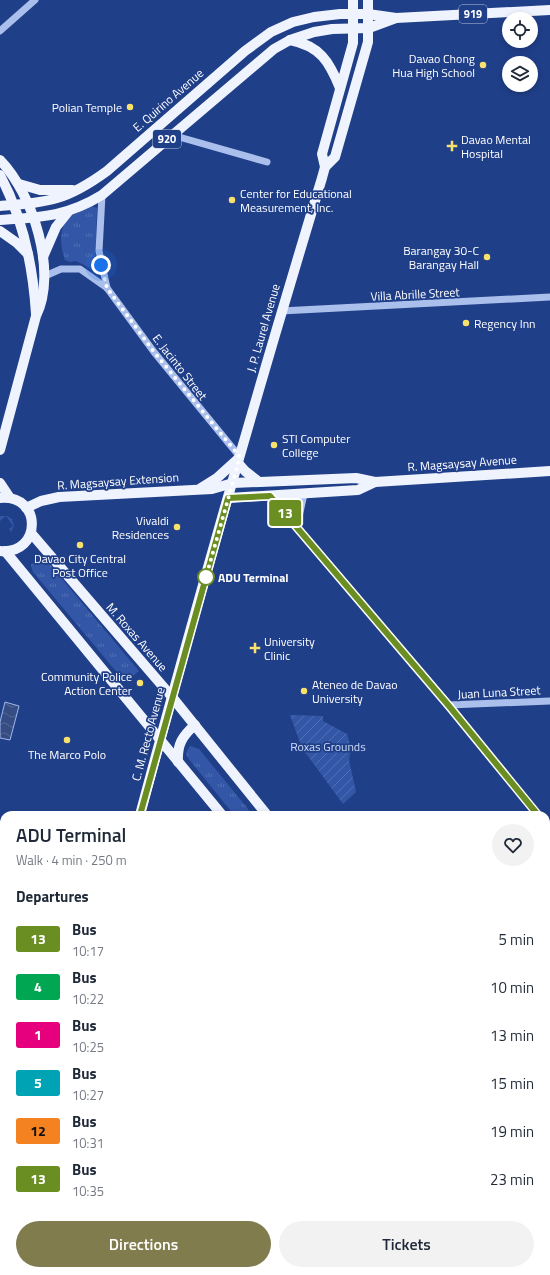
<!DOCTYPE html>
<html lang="en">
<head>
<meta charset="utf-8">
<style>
  :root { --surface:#fff; --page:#f2f2f3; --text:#1f2937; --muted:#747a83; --accent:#817c4e }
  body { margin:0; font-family:"Titillium Web",sans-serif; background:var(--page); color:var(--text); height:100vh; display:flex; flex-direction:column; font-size:15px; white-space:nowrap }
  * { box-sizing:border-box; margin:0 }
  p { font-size:13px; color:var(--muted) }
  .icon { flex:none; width:22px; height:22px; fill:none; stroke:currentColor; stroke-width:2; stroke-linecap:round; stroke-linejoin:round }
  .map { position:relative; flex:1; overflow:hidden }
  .side { position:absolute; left:0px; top:811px; width:550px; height:464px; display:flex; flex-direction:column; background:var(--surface); border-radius:12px 12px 0 0; box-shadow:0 2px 6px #0003 }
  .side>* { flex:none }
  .badge { padding:0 8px; border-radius:3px; font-size:14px; line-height:26px }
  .fabs { position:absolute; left:502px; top:12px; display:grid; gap:8px }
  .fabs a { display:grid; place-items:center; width:36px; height:36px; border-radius:50%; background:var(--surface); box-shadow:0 2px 6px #0003; font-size:20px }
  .you { position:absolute; width:20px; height:20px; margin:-10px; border:3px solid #fff; border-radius:50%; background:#1a73e8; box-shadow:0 0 0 6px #1a73e833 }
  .map>.badge { position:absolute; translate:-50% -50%; box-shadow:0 0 0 2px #fff }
  h2 { padding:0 16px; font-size:15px; line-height:36px }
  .round { display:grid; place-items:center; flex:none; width:42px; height:42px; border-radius:21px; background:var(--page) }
  .summary { display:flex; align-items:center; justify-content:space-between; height:68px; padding:0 16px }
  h1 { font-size:19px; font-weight:600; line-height:30px }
  .cta { display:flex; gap:8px; margin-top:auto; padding:8px 16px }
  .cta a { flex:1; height:46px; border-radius:24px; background:var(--accent); color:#fff; font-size:16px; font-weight:600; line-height:46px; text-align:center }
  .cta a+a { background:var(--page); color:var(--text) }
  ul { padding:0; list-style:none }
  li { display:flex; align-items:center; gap:12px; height:48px; padding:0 16px }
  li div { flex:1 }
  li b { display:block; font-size:15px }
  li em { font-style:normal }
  li .badge { min-width:44px; font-weight:700; text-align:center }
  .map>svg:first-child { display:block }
  .grass { fill:#3357a6 }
  .park { fill:url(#park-tufts) }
  .garden { fill:url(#garden-furrows) }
  .water { fill:url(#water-waves); stroke:#9eb8ec }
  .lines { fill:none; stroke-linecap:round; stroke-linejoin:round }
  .minor { stroke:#aabfeb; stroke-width:7 }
  .major { stroke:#eff3fe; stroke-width:10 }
  .line-casing { stroke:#fff; stroke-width:9 }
  .line { stroke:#6b8e23; stroke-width:6 }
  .walk { stroke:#fff; stroke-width:4; stroke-dasharray:0 7.2 }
  .poi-dot { fill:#f8e26b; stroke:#203f89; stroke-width:1.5 }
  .stop-dot { fill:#fff; stroke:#6b8e23; stroke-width:2 }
  .labels { text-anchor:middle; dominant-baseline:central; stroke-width:3.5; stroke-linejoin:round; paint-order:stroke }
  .shield { fill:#203f89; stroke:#bcc5dc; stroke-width:1 }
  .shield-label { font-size:11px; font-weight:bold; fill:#fff }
  .poi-label { font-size:12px; fill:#fff; stroke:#203f89; text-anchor:start }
  .street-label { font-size:12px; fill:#fff; stroke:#203f89 }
  .stop-label { font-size:12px; font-weight:bold; fill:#fff; stroke:#203f89; text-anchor:start }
  .park-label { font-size:12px; fill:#cfdcf8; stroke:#203f89 }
</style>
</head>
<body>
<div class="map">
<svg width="550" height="1275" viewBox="0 0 550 1275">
  <defs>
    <pattern id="park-tufts" width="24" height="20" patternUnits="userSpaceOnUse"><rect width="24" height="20" fill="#3357a6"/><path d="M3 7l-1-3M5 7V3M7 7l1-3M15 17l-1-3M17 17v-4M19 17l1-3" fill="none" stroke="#5270b3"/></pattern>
    <pattern id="garden-furrows" width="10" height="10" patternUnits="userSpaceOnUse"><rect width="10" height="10" fill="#3357a6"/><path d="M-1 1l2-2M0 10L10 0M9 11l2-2" fill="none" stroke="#5270b3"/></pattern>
    <pattern id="water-waves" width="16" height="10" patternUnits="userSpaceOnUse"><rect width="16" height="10" fill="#364d84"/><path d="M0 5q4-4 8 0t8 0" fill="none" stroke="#546896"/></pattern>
  </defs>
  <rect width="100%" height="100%" fill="#203f89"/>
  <polygon class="grass" points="0,516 7,516 12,519 14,526 11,532 9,529 13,526 6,516 0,521"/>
  <g class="park">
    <path d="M90 206 97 208 95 268 92 269 76 261 70 262 65 260C60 246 58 228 70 216 75 211 84 209 90 206Z"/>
    <polygon points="37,559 47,561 139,671 125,682 33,572 31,565"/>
    <polygon points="190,746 199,749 253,815 234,815 188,758 186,753"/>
  </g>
  <polygon class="garden" points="290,715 323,716 323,721 347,734 351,749 349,760 356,792 343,804 302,748"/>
  <g class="water">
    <polygon points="5,702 19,706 10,740 0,738 0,722"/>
    <polygon points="546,1171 550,1176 550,1192 546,1187"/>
  </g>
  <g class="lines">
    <g class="minor">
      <polyline points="0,31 35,0"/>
      <polyline points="172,135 267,162"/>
      <polyline points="102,195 99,251 107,288"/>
      <polyline points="45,276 61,269 80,269 107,288 154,352 240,457"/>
      <polyline points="281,311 550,297"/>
      <polyline points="270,496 449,705 538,815"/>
      <polyline points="297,526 304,494"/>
      <polyline points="449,705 550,701"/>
      <polyline points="546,825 550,829"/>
      <polyline points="546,1016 550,1012"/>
      <polyline points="546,1222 550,1219"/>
      <polyline points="0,1224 4,1225"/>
      <polyline points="175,1271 190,1275"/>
      <polyline points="326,1271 329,1275"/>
      <polyline points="457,1271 460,1275"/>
      <polyline points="269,1275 271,1271"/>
      <polyline points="481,1275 486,1271"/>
    </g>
    <g class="major">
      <path d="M290 40C320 46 329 61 340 88"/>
      <path d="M0 160C33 194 58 272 36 316L0 450"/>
      <polyline points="325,167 335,157 368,42 368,0"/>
      <path d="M0 175C23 218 33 266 36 314"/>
      <polyline points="19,184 40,190 72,190"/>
      <path d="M0 206C49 202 66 201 107 171L245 51 271 32 293 22 314 17 340 14H368L396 18 550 10"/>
      <path d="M0 220C41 217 66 217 102 195L274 49 290 40 314 32 332 29 369 28 396 18"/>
      <polyline points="0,231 17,243 28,254"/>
      <polyline points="43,257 56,227 68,212"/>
      <polyline points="238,463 245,471 259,482"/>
      <polyline points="0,483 10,498"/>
      <polyline points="201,488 217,478 238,459"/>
      <path d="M0 498C43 494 42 555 0 551"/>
      <polyline points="229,498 358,490 375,482"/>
      <polyline points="26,508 41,501 59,497 212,489 233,483 356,478 375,482 550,471"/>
      <polyline points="31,533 172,697 267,815"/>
      <polyline points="5,551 222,815"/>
      <path d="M178 762C177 745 182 736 195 725"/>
      <path d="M140 815C197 601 258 389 322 178L325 167 322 154 353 43V0"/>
      <polyline points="546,1150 550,1155"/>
      <polyline points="546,1206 550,1211"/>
      <polyline points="10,1275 11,1271"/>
    </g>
  </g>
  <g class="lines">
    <g class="line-casing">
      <polyline id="line" points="140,815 228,498 270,496 449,706 538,815"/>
    </g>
    <use href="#line" class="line"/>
    <polyline class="walk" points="101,265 107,288 154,352 240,457 206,577"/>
  </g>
  <g class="poi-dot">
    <circle cx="483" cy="65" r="4"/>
    <circle cx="130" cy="107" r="4"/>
    <path d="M450 140h4v4h4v4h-4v4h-4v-4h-4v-4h4z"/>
    <circle cx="232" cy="200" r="4"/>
    <circle cx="487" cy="257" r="4"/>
    <circle cx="466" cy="323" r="4"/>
    <circle cx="274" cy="445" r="4"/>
    <circle cx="177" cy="527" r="4"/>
    <circle cx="80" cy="545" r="4"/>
    <path d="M253 642h4v4h4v4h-4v4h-4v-4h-4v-4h4z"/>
    <circle cx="140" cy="683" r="4"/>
    <circle cx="304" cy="691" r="4"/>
    <circle cx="67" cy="740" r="4"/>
  </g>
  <circle class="stop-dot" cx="206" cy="577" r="8"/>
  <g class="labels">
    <g class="shield">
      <rect x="459" y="5" width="28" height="18" rx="3"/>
      <rect x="153" y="130" width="28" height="18" rx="3"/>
    </g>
    <g class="shield-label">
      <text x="473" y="14">919</text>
      <text x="167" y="139">920</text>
    </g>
    <g class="poi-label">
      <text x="475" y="58" text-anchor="end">Davao Chong<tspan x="475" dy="14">Hua High School</tspan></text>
      <text x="122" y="107" text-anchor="end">Polian Temple</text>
      <text x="461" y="139">Davao Mental<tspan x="461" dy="14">Hospital</tspan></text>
      <text x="240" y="193">Center for Educational<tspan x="240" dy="14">Measurement, Inc.</tspan></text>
      <text x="479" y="250" text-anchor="end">Barangay 30-C<tspan x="479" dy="14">Barangay Hall</tspan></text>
      <text x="474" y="323">Regency Inn</text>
      <text x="282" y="438">STI Computer<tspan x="282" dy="14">College</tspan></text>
      <text x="169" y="520" text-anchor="end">Vivaldi<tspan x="169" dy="14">Residences</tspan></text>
      <text x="80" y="558" text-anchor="middle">Davao City Central<tspan x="80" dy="14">Post Office</tspan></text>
      <text x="264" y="641">University<tspan x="264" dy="14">Clinic</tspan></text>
      <text x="132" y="676" text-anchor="end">Community Police<tspan x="132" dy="14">Action Center</tspan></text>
      <text x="312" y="684">Ateneo de Davao<tspan x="312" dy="14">University</tspan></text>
      <text x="67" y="754" text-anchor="middle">The Marco Polo</text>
    </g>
    <g class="street-label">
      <text transform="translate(168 100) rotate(-41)">E. Quirino Avenue</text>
      <text transform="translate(415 294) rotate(-3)">Villa Abrille Street</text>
      <text transform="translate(263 328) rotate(-74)">J. P. Laurel Avenue</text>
      <text transform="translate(180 367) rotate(52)">E. Jacinto Street</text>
      <text transform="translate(462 463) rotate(-4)">R. Magsaysay Avenue</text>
      <text transform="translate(118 481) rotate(-4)">R. Magsaysay Extension</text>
      <text transform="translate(137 637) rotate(49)">M. Roxas Avenue</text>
      <text transform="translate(499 692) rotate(-3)">Juan Luna Street</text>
      <text transform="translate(148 734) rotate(-75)">C. M. Recto Avenue</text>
    </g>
    <g class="stop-label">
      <text x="218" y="577">ADU Terminal</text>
    </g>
    <g class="park-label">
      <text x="328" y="746">Roxas Grounds</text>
    </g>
  </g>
</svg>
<div class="fabs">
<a><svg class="icon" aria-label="locate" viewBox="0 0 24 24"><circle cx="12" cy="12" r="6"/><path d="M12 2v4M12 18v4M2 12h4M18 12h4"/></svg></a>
<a><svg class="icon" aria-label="layers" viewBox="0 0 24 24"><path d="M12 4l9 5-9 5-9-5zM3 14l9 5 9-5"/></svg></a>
</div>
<div class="you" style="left:101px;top:265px"></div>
<b class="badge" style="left:285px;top:513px;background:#6b8e23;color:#fff">13</b>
<section class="side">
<div class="summary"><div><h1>ADU Terminal</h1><p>Walk · 4 min · 250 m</p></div><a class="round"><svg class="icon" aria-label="heart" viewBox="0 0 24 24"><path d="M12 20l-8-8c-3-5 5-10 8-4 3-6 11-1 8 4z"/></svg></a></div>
<h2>Departures</h2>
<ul>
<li><span class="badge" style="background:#6b8e23;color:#fff">13</span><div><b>Bus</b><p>10:17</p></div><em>5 min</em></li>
<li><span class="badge" style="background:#00a651;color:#fff">4</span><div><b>Bus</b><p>10:22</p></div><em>10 min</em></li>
<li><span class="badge" style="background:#e6007e;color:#fff">1</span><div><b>Bus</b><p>10:25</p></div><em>13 min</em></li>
<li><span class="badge" style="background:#00a3b4;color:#fff">5</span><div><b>Bus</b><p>10:27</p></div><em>15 min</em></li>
<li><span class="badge" style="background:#f58220;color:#111">12</span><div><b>Bus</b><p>10:31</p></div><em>19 min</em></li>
<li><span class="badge" style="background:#6b8e23;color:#fff">13</span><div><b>Bus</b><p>10:35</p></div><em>23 min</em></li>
</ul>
<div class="cta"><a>Directions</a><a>Tickets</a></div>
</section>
</div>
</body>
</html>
